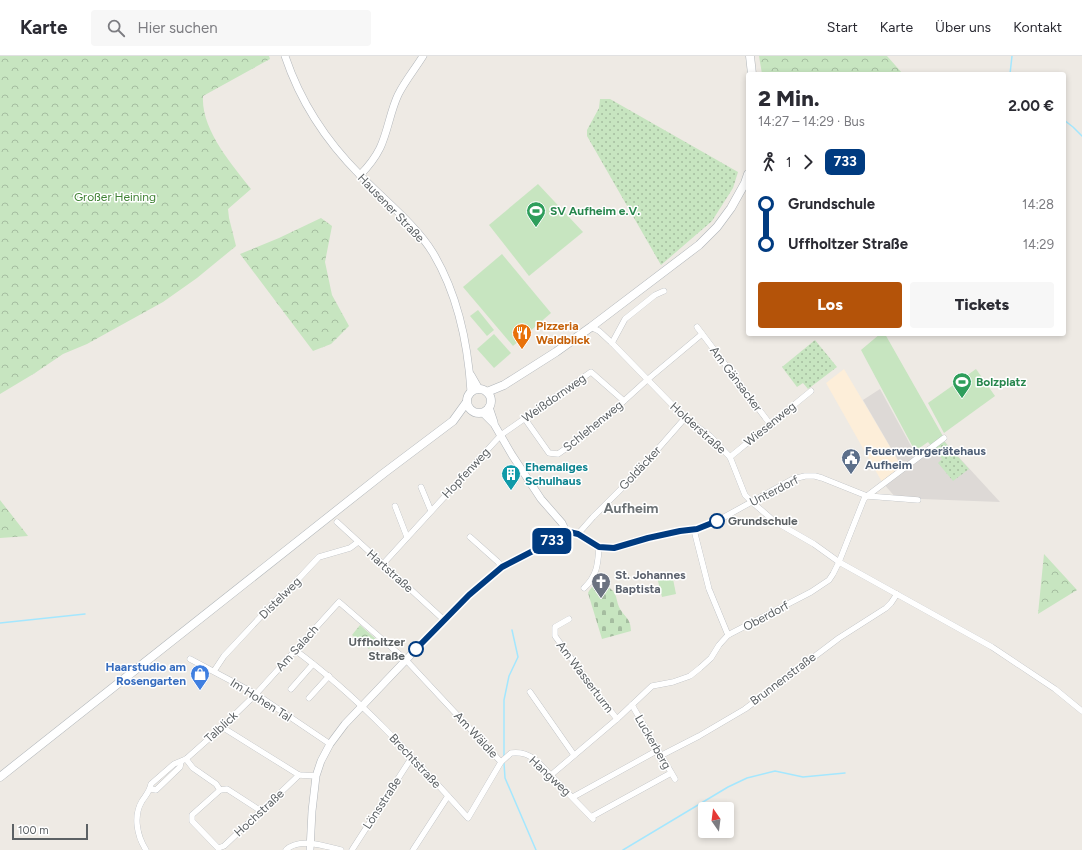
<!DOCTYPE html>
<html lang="de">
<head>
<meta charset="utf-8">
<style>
  :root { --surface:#fff; --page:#f7f7f7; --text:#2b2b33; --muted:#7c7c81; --line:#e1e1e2; --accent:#b45309 }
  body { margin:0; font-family:Figtree,sans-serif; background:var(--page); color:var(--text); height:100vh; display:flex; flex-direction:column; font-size:15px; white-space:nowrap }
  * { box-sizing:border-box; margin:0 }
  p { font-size:13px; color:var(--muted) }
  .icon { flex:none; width:22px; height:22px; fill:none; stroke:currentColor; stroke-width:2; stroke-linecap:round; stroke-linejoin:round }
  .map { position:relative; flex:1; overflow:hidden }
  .panel { position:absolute; left:746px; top:16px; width:320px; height:264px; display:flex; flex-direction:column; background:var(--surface); border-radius:4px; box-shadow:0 2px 6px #0003 }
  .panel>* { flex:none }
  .badge { padding:0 8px; border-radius:6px; font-size:14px; line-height:26px }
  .needle { width:26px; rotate:346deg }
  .controls { position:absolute; left:698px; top:746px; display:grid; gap:8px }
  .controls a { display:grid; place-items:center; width:36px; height:36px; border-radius:4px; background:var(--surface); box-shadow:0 2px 6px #0003; font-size:20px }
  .scale { position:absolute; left:12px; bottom:10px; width:76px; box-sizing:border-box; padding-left:4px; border:2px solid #5c6164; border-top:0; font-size:11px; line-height:14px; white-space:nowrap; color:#5c6164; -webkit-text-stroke:3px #fff; paint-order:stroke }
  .map>.badge { position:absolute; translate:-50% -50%; box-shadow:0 0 0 2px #fff }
  .legs { display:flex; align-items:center; gap:6px; height:44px; padding:0 12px; font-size:13px }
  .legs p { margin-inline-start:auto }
  .overview { display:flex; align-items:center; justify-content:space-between; height:68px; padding:0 12px }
  h1 { font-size:22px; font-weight:800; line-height:30px }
  .button { display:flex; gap:8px; margin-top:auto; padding:8px 12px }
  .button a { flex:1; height:46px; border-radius:4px; background:var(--accent); color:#fff; font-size:16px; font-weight:800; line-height:46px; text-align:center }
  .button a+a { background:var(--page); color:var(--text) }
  ul { padding:0 12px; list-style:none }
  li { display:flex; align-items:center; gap:14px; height:40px; font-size:15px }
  li i { display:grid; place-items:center; width:6px; height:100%; margin:0 5px; background:currentColor }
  li i::after { content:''; width:10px; height:10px; margin:-5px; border:3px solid; border-radius:50%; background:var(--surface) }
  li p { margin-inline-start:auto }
  li:first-child i { background:linear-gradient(#0000 50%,currentColor 0) }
  li:last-child i { background:linear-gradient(currentColor 50%,#0000 0) }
  header { display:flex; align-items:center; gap:24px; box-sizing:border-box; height:56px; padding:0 20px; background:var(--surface); border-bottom:1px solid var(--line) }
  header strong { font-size:19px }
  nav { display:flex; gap:22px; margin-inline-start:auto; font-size:14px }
  .search { width:280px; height:36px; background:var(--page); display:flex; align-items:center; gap:10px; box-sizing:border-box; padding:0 14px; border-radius:4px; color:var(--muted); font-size:15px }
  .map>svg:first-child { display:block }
  .commercial { fill:#fdeed9 }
  .industrial { fill:#ddd9d6 }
  .grass { fill:url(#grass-dots) }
  .forest { fill:url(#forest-crowns) }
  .cemetery { fill:url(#cemetery-stones) }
  .garden { fill:#c7e5c0 }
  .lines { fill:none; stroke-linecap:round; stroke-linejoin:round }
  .stream { stroke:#a4e7fe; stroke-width:1.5 }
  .minor-casing { stroke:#b1b5b9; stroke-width:6 }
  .tertiary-casing { stroke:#b1b5b9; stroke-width:8 }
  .secondary-casing { stroke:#b0b5b9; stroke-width:9 }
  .minor { stroke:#fff; stroke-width:5.5 }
  .tertiary { stroke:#fff; stroke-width:7 }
  .secondary { stroke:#fff; stroke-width:8 }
  .line-1-casing { stroke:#fff; stroke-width:9 }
  .line-1 { stroke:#003b80; stroke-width:6 }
  .stop-1-dot { fill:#fff; stroke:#003b80; stroke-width:2 }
  .labels { text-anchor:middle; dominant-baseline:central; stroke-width:3; stroke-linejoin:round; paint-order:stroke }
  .park-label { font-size:12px; fill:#408235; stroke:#fff }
  .street-label { font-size:12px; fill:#5c6164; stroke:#fff }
  .leisure-label { font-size:12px; font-weight:bold; fill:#27864d; stroke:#fff; text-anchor:start }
  .food-label { font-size:12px; font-weight:bold; fill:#c56008; stroke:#fff; text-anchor:start }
  .service-label { font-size:12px; font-weight:bold; fill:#4e5e75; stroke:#fff; text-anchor:start }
  .culture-label { font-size:12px; font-weight:bold; fill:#0d838f; stroke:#fff; text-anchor:start }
  .stop-label { font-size:12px; font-weight:bold; fill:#5c6164; stroke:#fff; text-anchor:start }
  .worship-label { font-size:12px; font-weight:bold; fill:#5b616d; stroke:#fff; text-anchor:start }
  .shop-label { font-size:12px; font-weight:bold; fill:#366cbe; stroke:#fff; text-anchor:end }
  .quarter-label { font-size:14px; font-weight:bold; fill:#6d7376; stroke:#fff }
</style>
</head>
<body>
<header>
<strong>Karte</strong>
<div class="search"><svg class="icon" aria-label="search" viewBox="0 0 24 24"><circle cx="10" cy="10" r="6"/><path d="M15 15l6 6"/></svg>Hier suchen</div>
<nav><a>Start</a><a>Karte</a><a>Über uns</a><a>Kontakt</a></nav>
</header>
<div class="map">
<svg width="1082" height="794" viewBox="0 0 1082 794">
  <defs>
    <pattern id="grass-dots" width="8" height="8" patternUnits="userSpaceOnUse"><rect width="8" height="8" fill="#c7e5c0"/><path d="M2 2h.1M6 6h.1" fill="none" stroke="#a5bda0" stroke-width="1.8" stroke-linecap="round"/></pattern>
    <pattern id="forest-crowns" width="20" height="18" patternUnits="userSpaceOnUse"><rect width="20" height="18" fill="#c7e5c0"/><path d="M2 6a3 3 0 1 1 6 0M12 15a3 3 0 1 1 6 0" fill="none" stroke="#a5bda0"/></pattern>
    <pattern id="cemetery-stones" width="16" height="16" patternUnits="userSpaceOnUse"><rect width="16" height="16" fill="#c7e5c0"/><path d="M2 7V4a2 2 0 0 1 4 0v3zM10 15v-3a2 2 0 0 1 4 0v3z" fill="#a5bda0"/></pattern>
  </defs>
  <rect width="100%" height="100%" fill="#eeeae4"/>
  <polygon class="commercial" points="844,313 902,411 882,426 826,327"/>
  <g class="industrial">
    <polygon points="880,333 917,401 902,411 863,344"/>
    <polygon points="943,384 1000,446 896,442 884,428"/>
  </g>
  <g class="grass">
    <polygon points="600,43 610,43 738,116 733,132 712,165 661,209 587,80 587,74 599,52"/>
    <polygon points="815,284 837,311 808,333 803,327 797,331 782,311"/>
    <polygon points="943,384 969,413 953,425 938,407 942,403 933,392"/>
  </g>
  <g class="forest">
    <path d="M0 0H269L270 3 203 40C201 74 232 108 251 133L228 153 229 162 236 190 197 222 163 246 87 288 63 298 35 317 0 338Z"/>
    <polygon points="759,0 887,0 903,18 762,18"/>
    <polygon points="321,162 332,170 325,206 332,239 349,270 331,288 313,295 240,198 279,182"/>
    <polygon points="0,444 28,480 0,482"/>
    <polygon points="1044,498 1077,534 1038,558"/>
    <polygon points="360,569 377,584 369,593 352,579"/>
  </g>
  <path class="cemetery" d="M602 525C606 529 613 534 615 538 617 542 617 547 619 551 624 561 631 562 631 575L602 583 588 537C591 531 595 527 602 525Z"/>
  <g class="garden">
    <polygon points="538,128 583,176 529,220 489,169"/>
    <polygon points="502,198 551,257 513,290 463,231"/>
    <polygon points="478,254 494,274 487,280 470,260"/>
    <polygon points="494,278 511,297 494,312 477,293"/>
    <polygon points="880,278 885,278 944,382 932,391 928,386 915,395 861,294"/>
    <polygon points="976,313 995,340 944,377 928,347"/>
    <polygon points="672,518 676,538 662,541 657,521"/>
  </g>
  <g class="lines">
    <g class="stream">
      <polyline points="1010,18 1012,0"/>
      <polyline points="1064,64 1073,71 1082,80"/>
      <polyline points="0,567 85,558"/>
      <polyline points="504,701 504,644 509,620 518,601 512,574"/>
      <polyline points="504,707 505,722 536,794"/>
      <polyline points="623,794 728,731 747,722 775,715 803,721 845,717"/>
    </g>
    <g class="minor-casing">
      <g id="minor">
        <polyline points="591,271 599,275 612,287 685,362 710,380 730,401 745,439 752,446 774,465 814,488 839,506 992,591 1055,633 1082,655"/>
        <polyline points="697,271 770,368"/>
        <polyline points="612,287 625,263 655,239 664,235"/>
        <polyline points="525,363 549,397 558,398 593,373 647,324 702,278"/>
        <polyline points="730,401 811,335"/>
        <polyline points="421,431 431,455"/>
        <polyline points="395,450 407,481"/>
        <polyline points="337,466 444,564"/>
        <polyline points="694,474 709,533 728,579"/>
        <path d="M565 475C569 476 574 477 578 479 593 486 595 492 614 492L648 482 705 471 717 465 793 423 805 420H815L822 422 867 440 918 444"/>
        <polyline points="578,478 593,461 635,419 685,362"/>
        <polyline points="470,481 498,506 502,511"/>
        <polyline points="383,508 501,379 591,316 624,345"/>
        <path d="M584 532C597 520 598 508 599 491"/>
        <polyline points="569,563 555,571 555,580 592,631 617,663"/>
        <polyline points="190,603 256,638 330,688"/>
        <polyline points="214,615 224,600 279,541 289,533 319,501 350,492 358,486"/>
        <polyline points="291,633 313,608"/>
        <polyline points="530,636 574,699"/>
        <polyline points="309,642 329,620"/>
        <polyline points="632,649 675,723"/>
        <polyline points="222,671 299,719 316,720"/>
        <polyline points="662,699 699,680 745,653 839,582 886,552 891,547 897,538"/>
        <polyline points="186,703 193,712 216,728 220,734"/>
        <path d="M501 706 511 697C522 696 528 698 537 705L593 763"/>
        <polyline points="551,719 617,663 652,630 673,626 690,620 700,612 711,602 719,589 728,579 811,536 829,524 833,518 839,506 864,443 867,440 944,382"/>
        <polyline points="151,733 156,734 180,711 181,706"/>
        <polyline points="573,741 658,694"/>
        <polyline points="261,755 227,733 220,734 192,759 192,765 218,792 224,790 299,719"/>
        <polyline points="591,761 671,717"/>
        <path d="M146 794C137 780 133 760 142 745 146 739 150 735 151 728L174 708 186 703 222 671 256 638 339 546 406 604 501 706 468 762C414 702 360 642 295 594"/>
        <path d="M286 794C299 781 326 790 341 794"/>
        <polyline points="352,794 412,701"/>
        <polyline points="413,794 448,740"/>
      </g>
    </g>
    <g class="tertiary-casing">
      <g id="tertiary">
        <path d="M285 0C300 45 326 85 360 119 383 143 416 169 433 197 458 239 468 288 471 336"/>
        <path d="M360 119C368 111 375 102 380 92 388 75 390 56 398 39 405 25 415 13 423 0"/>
        <polyline points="471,319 479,333"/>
        <polyline points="489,351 494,366"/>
        <path d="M310 794 312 755 316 720 321 705 330 688 345 668 444 564 469 539 502 511 562 480C565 474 565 472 562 467L541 443 512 399 494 368 483 357"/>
      </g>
    </g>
    <g class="secondary-casing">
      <g id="secondary">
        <polyline points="750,0 752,18"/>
        <circle cx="479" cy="345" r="12"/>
        <polyline points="487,336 504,329 556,296 591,271 699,189 717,171 731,152 745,127 748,118"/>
        <polyline points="0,721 384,417 453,365 466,347"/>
      </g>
    </g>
    <use href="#minor" class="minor"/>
    <use href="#tertiary" class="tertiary"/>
    <use href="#secondary" class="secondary"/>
  </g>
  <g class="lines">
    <g class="line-1-casing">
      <polyline id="line-1" points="416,593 469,539 502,511 562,480 565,475 578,478 599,491 614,492 648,482 680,475 697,473 717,465"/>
    </g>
    <use href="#line-1" class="line-1"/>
  </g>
  <defs>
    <g id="stadium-pin" transform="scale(1)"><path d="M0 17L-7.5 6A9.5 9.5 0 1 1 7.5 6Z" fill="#2e9e5b" stroke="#fff"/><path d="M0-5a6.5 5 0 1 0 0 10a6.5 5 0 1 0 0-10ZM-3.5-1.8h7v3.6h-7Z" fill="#fff"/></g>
    <g id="restaurant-pin" transform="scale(1)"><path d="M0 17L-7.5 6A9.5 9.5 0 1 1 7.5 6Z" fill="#e8710a" stroke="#fff"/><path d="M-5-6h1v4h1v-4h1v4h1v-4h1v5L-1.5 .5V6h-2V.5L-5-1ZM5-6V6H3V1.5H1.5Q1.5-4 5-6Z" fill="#fff"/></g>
    <g id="civic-pin" transform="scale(1)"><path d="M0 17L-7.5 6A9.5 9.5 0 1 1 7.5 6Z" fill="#5c6f8a" stroke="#fff"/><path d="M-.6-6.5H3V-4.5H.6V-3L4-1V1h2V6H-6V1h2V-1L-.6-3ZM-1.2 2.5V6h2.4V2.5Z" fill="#fff"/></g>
    <g id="building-pin" transform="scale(1)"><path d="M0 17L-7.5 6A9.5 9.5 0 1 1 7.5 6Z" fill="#0f9aa8" stroke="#fff"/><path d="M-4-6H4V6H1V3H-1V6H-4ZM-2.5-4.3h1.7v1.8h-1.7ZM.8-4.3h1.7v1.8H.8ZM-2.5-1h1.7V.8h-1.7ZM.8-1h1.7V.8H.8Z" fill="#fff"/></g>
    <g id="church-pin" transform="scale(1)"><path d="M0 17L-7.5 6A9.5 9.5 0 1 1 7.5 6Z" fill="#6b7280" stroke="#fff"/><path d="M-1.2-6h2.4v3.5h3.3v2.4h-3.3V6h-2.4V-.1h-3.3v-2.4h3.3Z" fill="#fff"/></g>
    <g id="shop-pin" transform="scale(1)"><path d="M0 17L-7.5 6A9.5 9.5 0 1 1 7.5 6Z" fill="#3f7fe0" stroke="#fff"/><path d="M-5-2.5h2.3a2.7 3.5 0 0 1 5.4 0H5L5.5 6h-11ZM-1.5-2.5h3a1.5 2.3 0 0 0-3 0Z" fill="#fff"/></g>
  </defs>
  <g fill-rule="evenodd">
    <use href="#stadium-pin" x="536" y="155"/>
    <use href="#restaurant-pin" x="522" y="277"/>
    <use href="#stadium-pin" x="962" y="326"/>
    <use href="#civic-pin" x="851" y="402"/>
    <use href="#building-pin" x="511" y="418"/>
    <use href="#church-pin" x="601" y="526"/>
    <use href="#shop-pin" x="200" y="618"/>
  </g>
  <g class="stop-1-dot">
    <circle cx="717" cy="465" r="7"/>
    <circle cx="416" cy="593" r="7"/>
  </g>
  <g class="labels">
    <g class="park-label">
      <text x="115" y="141">Großer Heining</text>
    </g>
    <g class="street-label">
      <text transform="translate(391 152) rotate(46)">Hausener Straße</text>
      <text transform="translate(736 323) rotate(53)">Am Gänsacker</text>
      <text transform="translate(554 342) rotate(-35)">Weißdornweg</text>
      <text transform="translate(770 368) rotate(-39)">Wiesenweg</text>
      <text transform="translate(593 370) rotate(-39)">Schlehenweg</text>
      <text transform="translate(698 372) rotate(42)">Holderstraße</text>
      <text transform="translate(640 412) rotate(-47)">Goldäcker</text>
      <text transform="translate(466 417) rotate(-47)">Hopfenweg</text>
      <text transform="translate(774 435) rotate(-27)">Unterdorf</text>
      <text transform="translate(390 515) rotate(42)">Hartstraße</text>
      <text transform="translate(280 542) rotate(-45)">Distelweg</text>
      <text transform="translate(766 560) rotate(-28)">Oberdorf</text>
      <text transform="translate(297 592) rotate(-48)">Am Salach</text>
      <text transform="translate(585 621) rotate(53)">Am Wasserturm</text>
      <text transform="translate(783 623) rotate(-37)">Brunnenstraße</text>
      <text transform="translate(261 644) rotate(32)">Im Hohen Tal</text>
      <text transform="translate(221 671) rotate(-43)">Talblick</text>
      <text transform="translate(476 679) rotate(47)">Am Wäldle</text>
      <text transform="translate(653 686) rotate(60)">Luckerberg</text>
      <text transform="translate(415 705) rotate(47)">Brechtstraße</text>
      <text transform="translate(550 720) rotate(43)">Hangweg</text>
      <text transform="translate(382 747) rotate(-57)">Lönsstraße</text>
      <text transform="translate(259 757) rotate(-43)">Hochstraße</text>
    </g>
    <g class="leisure-label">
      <text x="550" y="155">SV Aufheim e.V.</text>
      <text x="976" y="326">Bolzplatz</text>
    </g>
    <g class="food-label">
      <text x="536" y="270">Pizzeria<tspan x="536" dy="14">Waldblick</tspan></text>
    </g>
    <g class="service-label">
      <text x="865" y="395">Feuerwehrgerätehaus<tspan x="865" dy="14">Aufheim</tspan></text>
    </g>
    <g class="culture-label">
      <text x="525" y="411">Ehemaliges<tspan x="525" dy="14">Schulhaus</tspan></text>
    </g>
    <g class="stop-label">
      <text x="728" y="465">Grundschule</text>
      <text x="405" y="586" text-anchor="end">Uffholtzer<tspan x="405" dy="14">Straße</tspan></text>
    </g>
    <g class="worship-label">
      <text x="615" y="519">St. Johannes<tspan x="615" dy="14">Baptista</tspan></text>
    </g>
    <g class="shop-label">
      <text x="186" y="611">Haarstudio am<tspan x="186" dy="14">Rosengarten</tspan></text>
    </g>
    <g class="quarter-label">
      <text x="631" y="452">Aufheim</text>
    </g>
  </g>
</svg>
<div class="controls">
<a><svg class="needle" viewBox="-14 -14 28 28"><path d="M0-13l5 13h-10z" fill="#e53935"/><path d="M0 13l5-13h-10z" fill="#7c7c81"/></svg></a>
</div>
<div class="scale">100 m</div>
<b class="badge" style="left:552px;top:485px;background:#003b80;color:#fff">733</b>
<section class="panel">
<div class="overview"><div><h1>2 Min.</h1><p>14:27 – 14:29 · Bus</p></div><b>2.00 €</b></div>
<div class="legs"><svg class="icon" aria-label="walk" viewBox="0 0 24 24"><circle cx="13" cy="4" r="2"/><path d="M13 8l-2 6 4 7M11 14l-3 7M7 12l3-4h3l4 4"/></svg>1<svg class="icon" aria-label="forward" viewBox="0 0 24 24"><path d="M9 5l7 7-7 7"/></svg><b class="badge" style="background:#003b80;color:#fff">733</b></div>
<ul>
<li><i style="color:#003b80"></i><b>Grundschule</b><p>14:28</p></li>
<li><i style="color:#003b80"></i><b>Uffholtzer Straße</b><p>14:29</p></li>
</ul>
<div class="button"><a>Los</a><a>Tickets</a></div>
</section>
</div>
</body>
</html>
